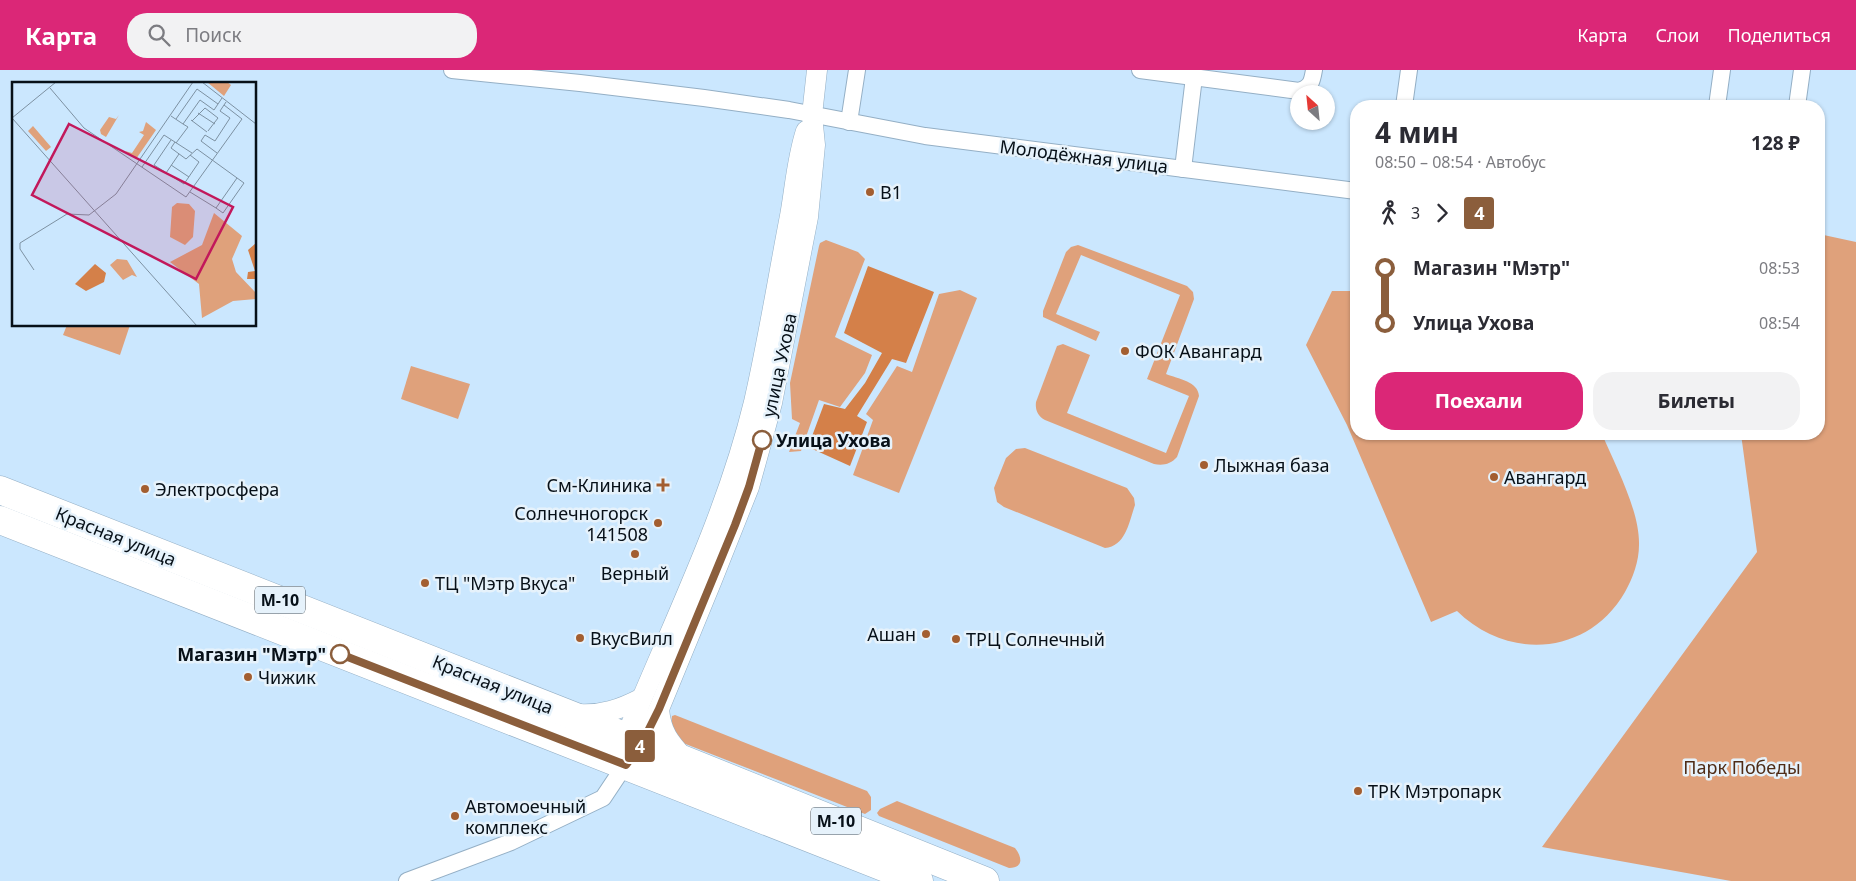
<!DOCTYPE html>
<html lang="ru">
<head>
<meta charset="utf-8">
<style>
  :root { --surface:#fff; --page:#f2f2f3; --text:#2b2b33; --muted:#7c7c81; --accent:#db2777 }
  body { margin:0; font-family:"Noto Sans",sans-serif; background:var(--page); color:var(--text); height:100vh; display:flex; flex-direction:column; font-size:19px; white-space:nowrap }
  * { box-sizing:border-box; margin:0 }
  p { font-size:16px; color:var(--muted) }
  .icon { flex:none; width:28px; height:28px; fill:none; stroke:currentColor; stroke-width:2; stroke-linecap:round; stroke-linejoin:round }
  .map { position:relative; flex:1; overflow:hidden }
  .side { position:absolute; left:1350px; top:30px; width:475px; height:340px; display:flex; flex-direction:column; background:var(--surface); border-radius:20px; box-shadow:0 1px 4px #0004 }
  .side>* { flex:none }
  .badge { padding:0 10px; border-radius:4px; font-size:18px; line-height:32px }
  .needle { width:32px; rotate:333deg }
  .controls { position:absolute; left:1290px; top:15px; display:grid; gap:10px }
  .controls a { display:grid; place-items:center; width:45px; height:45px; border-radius:50%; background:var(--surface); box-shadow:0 1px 4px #0004; font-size:25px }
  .map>.badge { position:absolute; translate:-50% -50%; box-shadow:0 0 0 2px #fff }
  .legs { display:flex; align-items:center; gap:8px; height:55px; padding:0 25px; font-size:16px }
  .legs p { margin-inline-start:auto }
  .headline { display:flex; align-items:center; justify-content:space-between; height:85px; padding:0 25px }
  h1 { font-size:28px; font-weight:700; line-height:38px }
  .button { display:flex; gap:10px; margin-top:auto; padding:10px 25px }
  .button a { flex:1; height:58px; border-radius:20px; background:var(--accent); color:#fff; font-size:20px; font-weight:700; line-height:58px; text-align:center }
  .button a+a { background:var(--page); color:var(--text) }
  ul { padding:0 25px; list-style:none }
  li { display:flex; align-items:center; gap:18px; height:55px; font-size:19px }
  li i { display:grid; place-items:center; width:8px; height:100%; margin:0 6px; background:currentColor }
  li i::after { content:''; width:12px; height:12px; margin:-6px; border:4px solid; border-radius:50%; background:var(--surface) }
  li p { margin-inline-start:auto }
  li:first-child i { background:linear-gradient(#0000 50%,currentColor 0) }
  li:last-child i { background:linear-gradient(currentColor 50%,#0000 0) }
  header { display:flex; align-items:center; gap:30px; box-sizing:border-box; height:70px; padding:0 25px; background:var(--accent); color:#fff }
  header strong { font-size:24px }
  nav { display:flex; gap:28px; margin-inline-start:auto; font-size:18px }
  .search { width:350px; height:45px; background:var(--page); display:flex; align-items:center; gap:12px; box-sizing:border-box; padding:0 18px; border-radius:20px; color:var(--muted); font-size:19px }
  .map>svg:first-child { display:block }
  .green { fill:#dfa17b }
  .water { fill:#d48049 }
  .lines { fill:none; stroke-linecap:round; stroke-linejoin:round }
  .minor-casing { stroke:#94afc5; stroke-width:18 }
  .tertiary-casing { stroke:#94afc5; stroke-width:21 }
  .trunk-casing { stroke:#94afc5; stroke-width:29 }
  .minor { stroke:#fff; stroke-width:16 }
  .tertiary { stroke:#fff; stroke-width:20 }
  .trunk { stroke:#fff; stroke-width:28 }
  .line-1-casing { stroke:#fff; stroke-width:11 }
  .line-1 { stroke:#8b5e3c; stroke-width:8 }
  .poi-dot { fill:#a35e30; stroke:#e6f2fb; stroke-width:2 }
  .stop-1-dot { fill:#fff; stroke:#8b5e3c; stroke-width:2.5 }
  .labels { text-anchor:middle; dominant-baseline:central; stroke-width:5; stroke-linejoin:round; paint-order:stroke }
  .shield { fill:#e6f2fb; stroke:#4a545c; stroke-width:1 }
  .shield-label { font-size:16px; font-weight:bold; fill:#071018 }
  .street-label { font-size:18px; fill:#071018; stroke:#e6f2fb }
  .poi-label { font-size:18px; fill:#071018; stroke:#e6f2fb; text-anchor:start }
  .stop-label { font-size:18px; font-weight:bold; fill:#071018; stroke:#e6f2fb; text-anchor:start }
  .park-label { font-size:18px; fill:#4f2c16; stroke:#e6f2fb }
  .inset-road { fill:none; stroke:#7d91a2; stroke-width:1 }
  .view { fill:#c2185b; fill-opacity:0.15; stroke:#c2185b; stroke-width:2.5 }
  .inset-edge { fill:none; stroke:#071018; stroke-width:2.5 }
</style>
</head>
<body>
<header>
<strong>Карта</strong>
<div class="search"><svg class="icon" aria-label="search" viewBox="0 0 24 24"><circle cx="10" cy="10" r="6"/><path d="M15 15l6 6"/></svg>Поиск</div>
<nav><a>Карта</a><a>Слои</a><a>Поделиться</a></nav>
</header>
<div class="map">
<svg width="1856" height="811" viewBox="0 0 1856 811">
  <rect width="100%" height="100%" fill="#cbe7fe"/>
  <g class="green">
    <polygon points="1819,164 1856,172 1856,811 1731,811 1542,777 1757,482 1741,364 1819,364"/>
    <polygon points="826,170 858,182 865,189 835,267 872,285 865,303 840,337 819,330 801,381 789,382 800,353 792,349 790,313 819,176 820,173"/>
    <path d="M1078 175 1187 216 1193 222 1194 229 1166 304C1178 309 1198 311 1199 326L1177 387C1171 394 1163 396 1154 394L1045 350C1038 346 1035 340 1036 332L1057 276 1063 274 1090 285 1067 343 1166 383 1189 326 1147 309 1180 225 1081 185 1056 244 1100 262 1096 271 1043 247V241L1066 182 1071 177Z"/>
    <polygon points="960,220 977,228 899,423 853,405 873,350 866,344 897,296 912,302 939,224"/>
    <path d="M1332 221H1356V364H1602C1615 395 1640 441 1639 475 1639 491 1633 508 1625 522 1588 586 1508 591 1457 541L1431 552 1347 355 1306 275Z"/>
    <polygon points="67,255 130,255 120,285 63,265"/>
    <polygon points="411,296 470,314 458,349 401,329"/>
    <path d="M1025 378 1127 418 1134 428 1135 435C1129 452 1126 476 1105 478L1004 437 997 432 994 418 1006 388 1016 379Z"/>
    <path d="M675 645 867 721 871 727V740L865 744 683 673C676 667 670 656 672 646Z"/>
    <path d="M897 731 1015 778C1022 787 1024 798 1009 798L879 746 877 743 880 739Z"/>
  </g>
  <polygon class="water" points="868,196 934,222 906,293 892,289 857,346 867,352 850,396 808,377 824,334 845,339 865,313 882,283 844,263"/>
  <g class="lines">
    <g class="minor-casing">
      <g id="minor">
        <polyline points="452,0 580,13 704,28 789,40 925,66 1356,121"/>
        <path d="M1140 0 1299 21C1311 17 1312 12 1314 0"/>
        <polyline points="1404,36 1409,0"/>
        <polyline points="1717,36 1722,0"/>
        <polyline points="1797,36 1802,0"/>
        <polyline points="849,52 857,0"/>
        <polyline points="1183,99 1194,7"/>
        <polyline points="407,811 511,772 603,728 625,695"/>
      </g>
    </g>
    <g class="tertiary-casing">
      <g id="tertiary">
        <path d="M659 639C661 662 669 672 684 688"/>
        <path d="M577 644C601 646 621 639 642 628"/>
        <path d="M626 681V667C671 556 726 448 754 332 768 271 778 208 790 146 795 118 797 88 806 61"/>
        <polyline points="634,684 642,673 659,639 712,510 749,417 762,370 772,333 808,147 815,75 812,45 817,0"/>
      </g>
    </g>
    <g class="trunk-casing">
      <g id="trunk">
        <polyline points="0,420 642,673 985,811"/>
        <polyline points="0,450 919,811"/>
      </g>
    </g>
    <use href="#minor" class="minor"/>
    <use href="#tertiary" class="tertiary"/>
    <use href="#trunk" class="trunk"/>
  </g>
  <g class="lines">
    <g class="line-1-casing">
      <polyline id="line-1" points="340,584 626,695 642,673 659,639 735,455 749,417 762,370"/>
    </g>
    <use href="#line-1" class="line-1"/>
  </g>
  <g class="poi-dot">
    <circle cx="870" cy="122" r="5"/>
    <circle cx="1125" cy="281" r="5"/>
    <circle cx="1204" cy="395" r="5"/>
    <circle cx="1494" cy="407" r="5"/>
    <path d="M660.5 407.5h5v5h5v5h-5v5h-5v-5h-5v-5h5z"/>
    <circle cx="145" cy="419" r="5"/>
    <circle cx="658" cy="453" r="5"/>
    <circle cx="635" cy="484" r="5"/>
    <circle cx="425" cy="513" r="5"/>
    <circle cx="926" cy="564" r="5"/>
    <circle cx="580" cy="568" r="5"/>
    <circle cx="956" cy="569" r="5"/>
    <circle cx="248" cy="607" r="5"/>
    <circle cx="1358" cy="721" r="5"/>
    <circle cx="455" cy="746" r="5"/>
  </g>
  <g class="stop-1-dot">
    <circle cx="762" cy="370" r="9"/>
    <circle cx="340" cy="584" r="9"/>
  </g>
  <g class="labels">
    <g class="shield">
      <rect x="255" y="516.5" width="50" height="27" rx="4"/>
      <rect x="811" y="737.5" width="50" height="27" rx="4"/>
    </g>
    <g class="shield-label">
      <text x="280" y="530">М-10</text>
      <text x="836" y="751">М-10</text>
    </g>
    <g class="street-label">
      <text transform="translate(1084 86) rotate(7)">Молодёжная улица</text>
      <text transform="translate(779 295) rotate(-78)">улица Ухова</text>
      <text transform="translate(116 466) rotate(22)">Красная улица</text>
      <text transform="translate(493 614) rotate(22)">Красная улица</text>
    </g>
    <g class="poi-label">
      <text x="880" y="122">В1</text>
      <text x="1135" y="281">ФОК Авангард</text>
      <text x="1214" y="395">Лыжная база</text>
      <text x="1504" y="407">Авангард</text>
      <text x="652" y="415" text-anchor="end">См-Клиника</text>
      <text x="155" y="419">Электросфера</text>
      <text x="648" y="443" text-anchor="end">Солнечногорск<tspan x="648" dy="21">141508</tspan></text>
      <text x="635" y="503" text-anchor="middle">Верный</text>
      <text x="435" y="513">ТЦ "Мэтр Вкуса"</text>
      <text x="916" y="564" text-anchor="end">Ашан</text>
      <text x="590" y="568">ВкусВилл</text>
      <text x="966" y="569">ТРЦ Солнечный</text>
      <text x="258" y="607">Чижик</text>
      <text x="1368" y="721">ТРК Мэтропарк</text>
      <text x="465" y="736">Автомоечный<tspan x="465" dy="21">комплекс</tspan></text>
    </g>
    <g class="stop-label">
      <text x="776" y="370">Улица Ухова</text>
      <text x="326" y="584" text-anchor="end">Магазин "Мэтр"</text>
    </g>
    <g class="park-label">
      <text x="1742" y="697">Парк Победы</text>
    </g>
  </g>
  <g transform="translate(12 12)">
    <rect width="244" height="244" fill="#cbe7fe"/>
    <path d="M195 0H215L219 3 212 14ZM107 33 94 55 89 52 88 48 97 35 104 37ZM134 40 144 48 124 77 113 69 120 71 132 53 127 50 131 49ZM21 44 39 65 34 69 16 49ZM165 121 177 122 183 129 181 155 173 163 158 155 160 125ZM202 131 230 154 220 177 224 190 244 211V217L221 219 190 236 187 202 158 180 190 163ZM105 177 115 178 125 195 120 193 111 198 98 183Z" fill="#dfa17b"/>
    <path d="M244 161V197H235L236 190 243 189 236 168ZM83 182 94 191 92 200 74 209 63 202Z" fill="#d48049"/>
    <path class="inset-road" d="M190 0 244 42M38 6 72 46 174 115 230 37 212 23 214 20M186 31 203 42M159 34 171 42 188 18 202 28 210 16M0 36 44 0M0 36 185 244M164 37 185 7 206 22M179 38 195 50M180 39 193 26 206 36 196 49M159 58 142 83 172 102 187 80 178 73M163 60 159 66 174 77 185 67 232 101 211 131 204 126 225 96M164 61 176 45 171 42M205 71 189 59 193 53 203 59 218 36 208 29 212 23M159 83 177 95M130 85 152 53 180 71M154 91 167 72M178 110 204 126M22 188 8 167V161L55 132 77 133 104 112 181 0"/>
    <path class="view" d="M57 42 221 125 184 197 20 113Z"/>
    <rect width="244" height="244" class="inset-edge"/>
  </g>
</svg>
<div class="controls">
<a><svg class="needle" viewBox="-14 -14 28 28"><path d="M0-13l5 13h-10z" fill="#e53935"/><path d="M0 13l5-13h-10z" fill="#7c7c81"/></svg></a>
</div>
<b class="badge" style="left:640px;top:676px;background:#8b5e3c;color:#fff">4</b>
<section class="side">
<div class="headline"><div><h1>4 мин</h1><p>08:50 – 08:54 · Автобус</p></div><b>128 ₽</b></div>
<div class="legs"><svg class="icon" aria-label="walk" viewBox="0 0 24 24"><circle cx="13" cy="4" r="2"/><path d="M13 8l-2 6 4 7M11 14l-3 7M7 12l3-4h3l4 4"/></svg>3<svg class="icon" aria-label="forward" viewBox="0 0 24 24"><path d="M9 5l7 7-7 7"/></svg><b class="badge" style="background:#8b5e3c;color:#fff">4</b></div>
<ul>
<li><i style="color:#8b5e3c"></i><b>Магазин &quot;Мэтр&quot;</b><p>08:53</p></li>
<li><i style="color:#8b5e3c"></i><b>Улица Ухова</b><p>08:54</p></li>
</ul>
<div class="button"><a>Поехали</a><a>Билеты</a></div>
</section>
</div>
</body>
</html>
